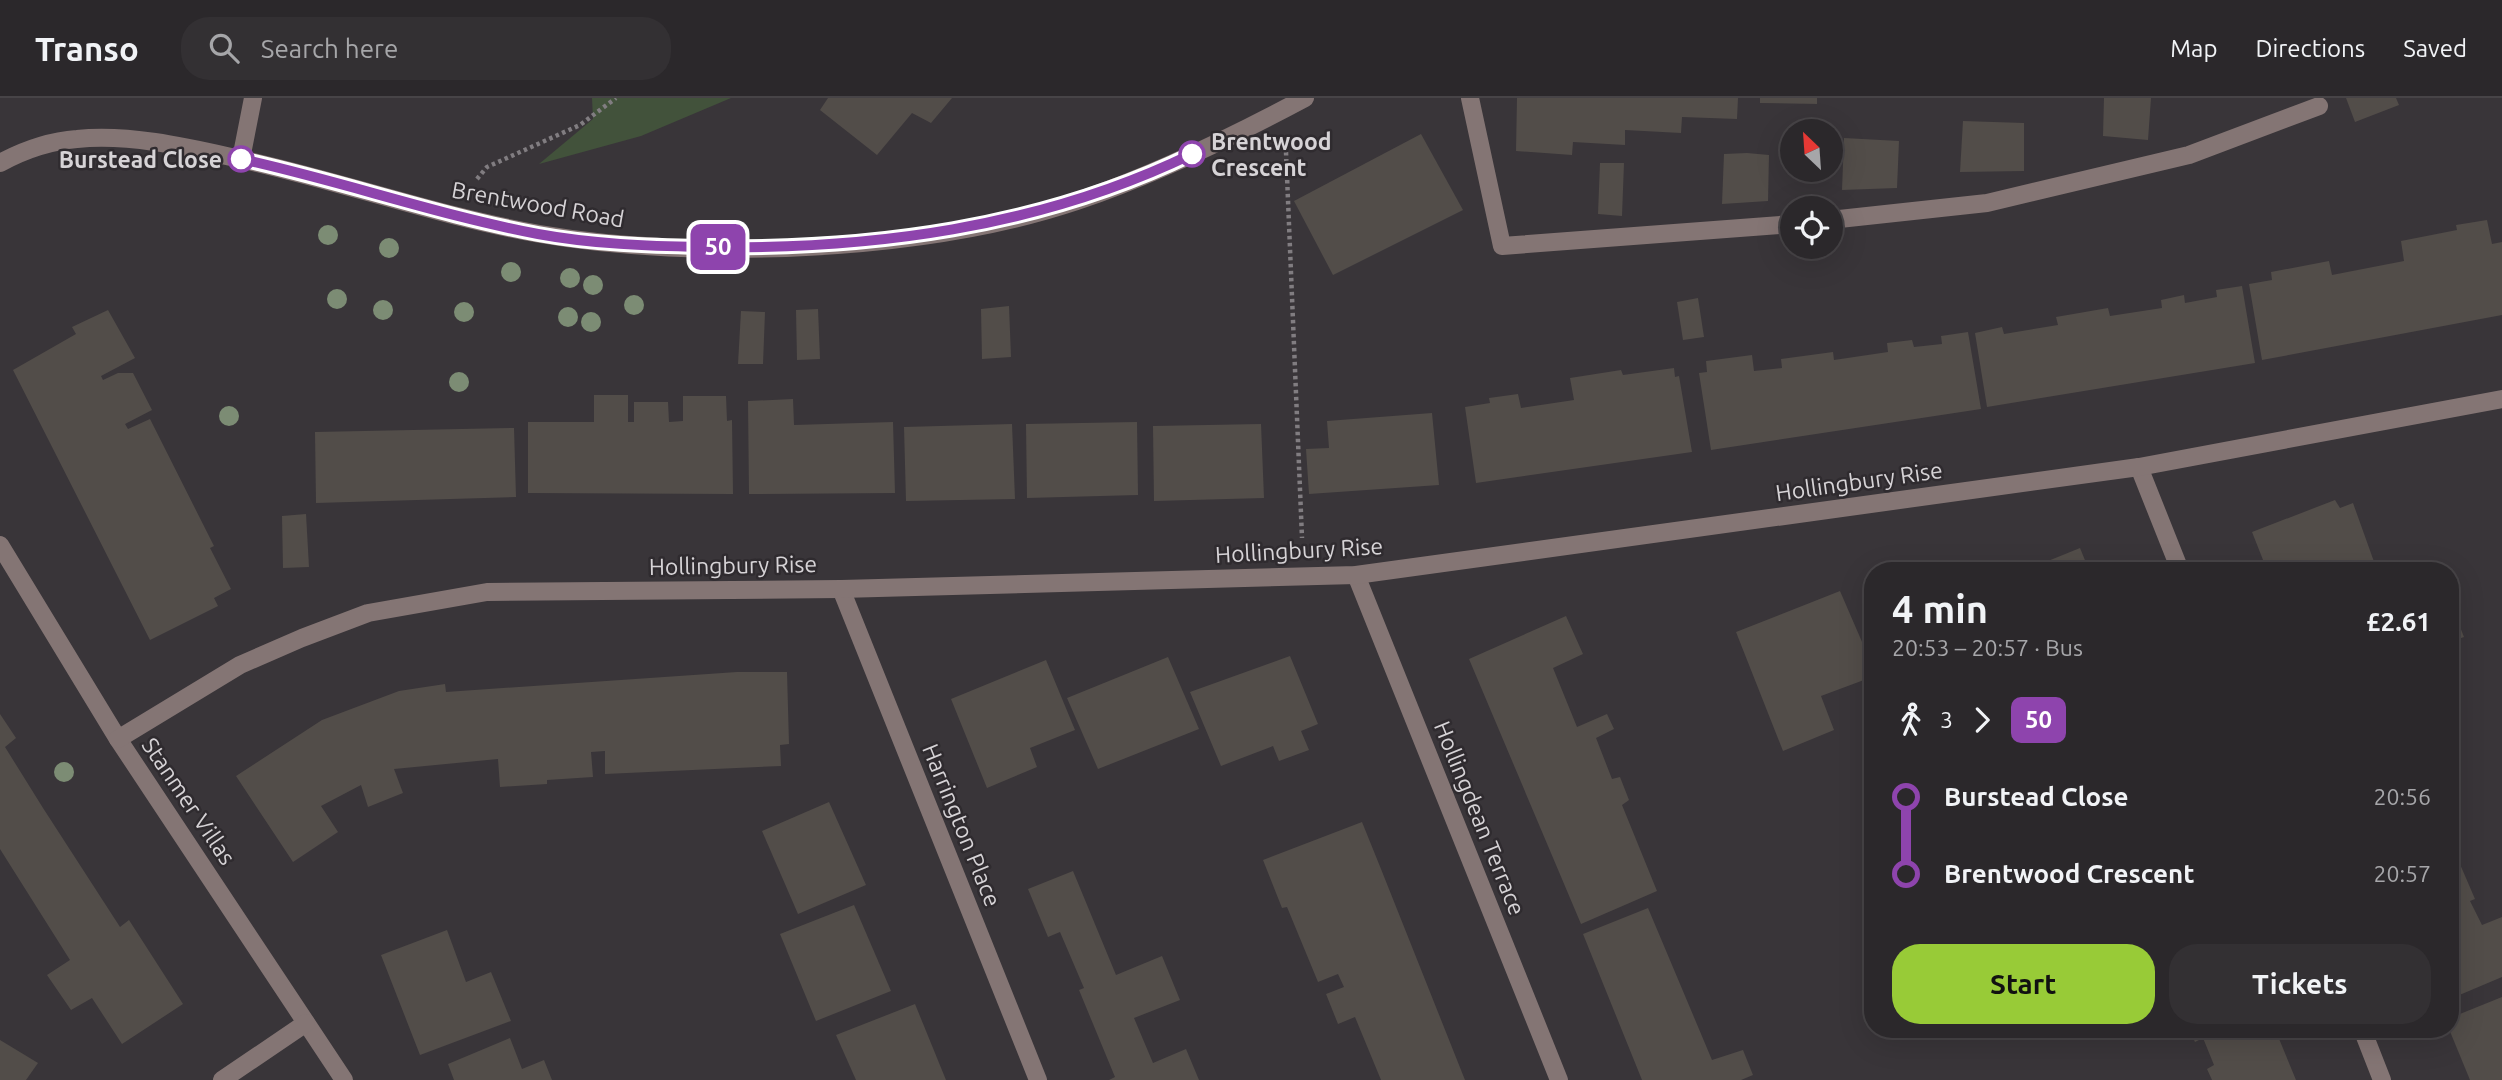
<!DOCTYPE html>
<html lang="en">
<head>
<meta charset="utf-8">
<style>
  :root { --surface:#2b282b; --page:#333033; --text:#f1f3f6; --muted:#a6a6a9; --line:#474447; --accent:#98cb37 }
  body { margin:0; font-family:Ubuntu,sans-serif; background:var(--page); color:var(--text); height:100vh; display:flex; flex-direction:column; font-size:26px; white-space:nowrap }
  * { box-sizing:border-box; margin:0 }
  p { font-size:23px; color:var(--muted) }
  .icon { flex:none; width:38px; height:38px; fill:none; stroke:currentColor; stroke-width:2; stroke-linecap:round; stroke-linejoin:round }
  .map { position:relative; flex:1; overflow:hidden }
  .drawer { position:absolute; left:1864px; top:464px; width:595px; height:476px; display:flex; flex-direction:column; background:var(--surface); border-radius:28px; box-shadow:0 7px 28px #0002,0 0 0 2px var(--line) }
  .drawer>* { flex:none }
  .badge { padding:0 14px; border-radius:10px; font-size:24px; line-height:46px }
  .needle { width:46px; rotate:335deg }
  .fabs { position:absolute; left:1780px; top:21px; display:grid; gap:14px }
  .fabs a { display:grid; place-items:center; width:63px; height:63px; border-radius:50%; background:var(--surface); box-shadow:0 7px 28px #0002,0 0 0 2px var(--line); font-size:35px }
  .map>.badge { position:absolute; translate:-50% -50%; box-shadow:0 0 0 4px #fff }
  .legs { display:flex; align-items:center; gap:10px; height:77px; padding:0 28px; font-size:23px }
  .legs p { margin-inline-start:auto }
  .headline { display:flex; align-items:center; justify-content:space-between; height:119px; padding:0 28px }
  h1 { font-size:38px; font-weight:600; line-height:52px }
  .cta { display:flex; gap:14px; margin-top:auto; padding:14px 28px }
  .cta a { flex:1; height:80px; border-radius:28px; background:var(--accent); color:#111; font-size:28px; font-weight:600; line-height:80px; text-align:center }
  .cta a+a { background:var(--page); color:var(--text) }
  ul { padding:0 28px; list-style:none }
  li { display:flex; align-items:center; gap:24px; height:77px; font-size:26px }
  li i { display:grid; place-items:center; width:10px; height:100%; margin:0 9px; background:currentColor }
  li i::after { content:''; width:18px; height:18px; margin:-9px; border:5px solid; border-radius:50%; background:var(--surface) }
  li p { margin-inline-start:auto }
  li:first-child i { background:linear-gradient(#0000 50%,currentColor 0) }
  li:last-child i { background:linear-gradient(currentColor 50%,#0000 0) }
  header { display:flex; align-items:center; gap:42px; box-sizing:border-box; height:98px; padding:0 35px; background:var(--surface); border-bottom:2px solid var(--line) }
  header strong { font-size:33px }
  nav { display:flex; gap:38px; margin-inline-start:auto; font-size:24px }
  .search { width:490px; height:63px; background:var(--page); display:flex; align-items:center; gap:18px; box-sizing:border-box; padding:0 24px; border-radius:28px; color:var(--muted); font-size:26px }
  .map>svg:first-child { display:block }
  .green { fill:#42523b }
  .building { fill:#524d49 }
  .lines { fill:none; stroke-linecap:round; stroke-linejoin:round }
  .path { stroke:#817d81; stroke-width:4.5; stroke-dasharray:3.5 3.5; stroke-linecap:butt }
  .minor { stroke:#847574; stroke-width:18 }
  .tree { fill:#7c8c74 }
  .line-1-casing { stroke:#fff; stroke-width:16 }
  .line-1 { stroke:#8e44ad; stroke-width:10 }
  .stop-1-dot { fill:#fff; stroke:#8e44ad; stroke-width:3.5 }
  .labels { text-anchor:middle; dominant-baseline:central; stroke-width:5; stroke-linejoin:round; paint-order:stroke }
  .stop-label { font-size:23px; font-weight:bold; fill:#d6d3d6; stroke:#2f2b2f; text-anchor:start }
  .street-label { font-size:23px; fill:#d6d3d6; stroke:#2f2b2f }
</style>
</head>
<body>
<header>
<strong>Transo</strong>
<div class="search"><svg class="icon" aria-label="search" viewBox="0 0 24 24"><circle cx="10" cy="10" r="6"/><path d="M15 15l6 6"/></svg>Search here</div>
<nav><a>Map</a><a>Directions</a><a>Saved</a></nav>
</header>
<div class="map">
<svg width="2502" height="982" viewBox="0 0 2502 982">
  <rect width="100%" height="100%" fill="#393539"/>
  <polygon class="green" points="592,0 731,0 641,38 539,66 593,21"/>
  <g class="building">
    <polygon points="828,0 952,0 931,25 912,15 877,57 820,12"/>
    <polygon points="1517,0 1738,0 1737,21 1682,19 1681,35 1625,32 1625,47 1573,44 1572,57 1516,53"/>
    <polygon points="1760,0 1817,0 1817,6 1760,5"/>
    <polygon points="2104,0 2151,0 2148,42 2103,38"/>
    <polygon points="2346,0 2396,0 2399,7 2355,24"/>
    <polygon points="1963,23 2024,25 2024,73 1960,74"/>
    <polygon points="1421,36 1463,112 1333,177 1294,103"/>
    <polygon points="1844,40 1899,43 1897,90 1842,92"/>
    <polygon points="1747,55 1769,57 1768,103 1722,106 1724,56"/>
    <polygon points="1600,65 1624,65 1622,118 1598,116"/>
    <polygon points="2487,122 2492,146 2502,144 2502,217 2262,262 2249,186 2272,182 2271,174 2329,163 2332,177 2404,163 2401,143 2457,132 2456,127"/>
    <polygon points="2242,188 2255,265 1987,309 1975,235 2002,229 2004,236 2058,227 2056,219 2108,210 2110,218 2162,210 2161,202 2184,197 2185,205 2217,199 2216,192"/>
    <polygon points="1698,200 1704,239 1683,242 1677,204"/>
    <polygon points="1009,208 1011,259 982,261 981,211"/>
    <polygon points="818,211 820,261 797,262 796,212"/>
    <polygon points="108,212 135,260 101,278 103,282 118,275 133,275 152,312 125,326 128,331 150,321 214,448 210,450 231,491 214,500 218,508 150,542 13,272 76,236 72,229"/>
    <polygon points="741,213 765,214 763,266 738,266"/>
    <polygon points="1968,234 1981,311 1711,352 1699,275 1707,274 1706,263 1752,257 1754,273 1782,270 1781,261 1833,254 1834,262 1888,254 1887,245 1912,242 1914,249 1942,246 1941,238"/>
    <polygon points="1674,270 1675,279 1679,278 1692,354 1476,385 1465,309 1490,305 1489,300 1518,296 1521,310 1574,302 1570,280 1621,272 1623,277"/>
    <polygon points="594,297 628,297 628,324 634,324 634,304 668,304 669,324 683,323 683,298 726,298 727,323 732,322 733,396 528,395 528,324 594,324"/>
    <polygon points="793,301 794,327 893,324 895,395 749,396 748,303"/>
    <polygon points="1432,315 1439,387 1309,396 1306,351 1329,350 1327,323"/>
    <polygon points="1137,324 1138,397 1027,400 1026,326"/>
    <polygon points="1012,326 1015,401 906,403 904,329"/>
    <polygon points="1261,326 1264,400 1154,403 1153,328"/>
    <polygon points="514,330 516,399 316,405 315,334"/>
    <polygon points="2335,402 2340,410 2353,405 2377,472 2267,472 2252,434"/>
    <polygon points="306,416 309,469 283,470 282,418"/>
    <polygon points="2080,450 2089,472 2026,472"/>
    <polygon points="1840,493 1872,567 1872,579 1821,598 1834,632 1783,653 1736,534"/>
    <polygon points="2455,516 2464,539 2450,544 2450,518"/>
    <polygon points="1566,518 1583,556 1553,570 1577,629 1607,616 1614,631 1596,640 1612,681 1620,679 1629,702 1622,707 1657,793 1581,826 1469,561"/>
    <polygon points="1290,558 1318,626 1301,633 1309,652 1279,663 1273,648 1221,668 1190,594"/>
    <polygon points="1168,559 1199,631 1098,671 1067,600"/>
    <polygon points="1046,562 1075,632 1030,650 1037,669 987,690 951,601"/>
    <polygon points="737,574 787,574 789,646 780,647 781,668 605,676 605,653 591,654 593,679 547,682 547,686 500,689 498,661 394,671 403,695 368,709 361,687 321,708 338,734 293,764 236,678 322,622 399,593 445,586 446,594"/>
    <polygon points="0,616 16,640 5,649 43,710 120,829 129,822 183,906 122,946 92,900 71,912 47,877 70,862 0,751"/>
    <polygon points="829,704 866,787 798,816 762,733"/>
    <polygon points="1362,724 1381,771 1465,982 1381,982 1355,919 1338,926 1326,896 1344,889 1338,876 1318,884 1287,809 1282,810 1263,762"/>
    <polygon points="2450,743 2475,801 2470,803 2482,827 2502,819 2502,879 2450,901"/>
    <polygon points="1073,773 1116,877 1162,858 1180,902 1134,920 1153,965 1186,951 1199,982 1109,982 1115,979 1079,892 1084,890 1060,834 1048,839 1028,791"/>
    <polygon points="854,807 891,893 816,923 780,836"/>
    <polygon points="1648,810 1712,962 1743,952 1753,977 1741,982 1642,982 1583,836"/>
    <polygon points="447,832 466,884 491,874 511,923 420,957 381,857"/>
    <polygon points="2502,899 2502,982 2470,982 2449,931 2450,920"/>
    <polygon points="915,906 946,982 856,982 836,937"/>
    <polygon points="2189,931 2275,931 2296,982 2212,982 2207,971 2214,967 2203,940 2195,944"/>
    <polygon points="510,940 522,971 544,962 552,982 454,982 448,966"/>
    <polygon points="0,942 38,965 26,982 0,982"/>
  </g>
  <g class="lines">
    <g class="path">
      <polyline points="1286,54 1302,440"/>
      <polyline points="477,81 487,69 580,27 616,0"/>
    </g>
    <g class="minor">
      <polyline points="1470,0 1502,148 1792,126"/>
      <polyline points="241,61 253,0"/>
      <path d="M0 65C24 52 50 43 77 41 128 36 182 48 231 59 335 81 436 118 540 136 697 163 925 154 1077 103 1155 77 1232 39 1305 0"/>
      <polyline points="1830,122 1987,105 2189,57 2319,8"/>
      <polyline points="2139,369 2180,472"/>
      <polyline points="0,447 118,641 344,982"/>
      <polyline points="1356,477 1559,982"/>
      <polyline points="841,491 1038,982"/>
      <polyline points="118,641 240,567 302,540 368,515 487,494 841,491 1356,477 2139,369 2502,301"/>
      <polyline points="2362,931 2382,982"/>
      <polyline points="222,982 306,925"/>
    </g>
  </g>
  <g class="tree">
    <circle cx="328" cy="137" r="10"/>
    <circle cx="389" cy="150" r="10"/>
    <circle cx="511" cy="174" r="10"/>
    <circle cx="570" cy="180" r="10"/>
    <circle cx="593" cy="187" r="10"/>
    <circle cx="337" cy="201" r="10"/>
    <circle cx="634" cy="207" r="10"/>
    <circle cx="383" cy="212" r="10"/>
    <circle cx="464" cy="214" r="10"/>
    <circle cx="568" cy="219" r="10"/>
    <circle cx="591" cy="224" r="10"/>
    <circle cx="459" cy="284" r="10"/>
    <circle cx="229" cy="318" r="10"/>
    <circle cx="64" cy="674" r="10"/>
  </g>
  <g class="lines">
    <g class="line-1-casing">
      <path id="line-1" d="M241 61C341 83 438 117 538 136 592 146 648 148 702 149 870 152 1039 130 1192 56"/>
    </g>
    <use href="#line-1" class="line-1"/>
  </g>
  <g class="stop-1-dot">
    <circle cx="1192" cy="56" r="12"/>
    <circle cx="241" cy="61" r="12"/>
  </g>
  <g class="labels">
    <g class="stop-label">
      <text x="1211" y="43">Brentwood<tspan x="1211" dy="26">Crescent</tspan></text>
      <text x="222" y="61" text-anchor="end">Burstead Close</text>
    </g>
    <g class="street-label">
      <text transform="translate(538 106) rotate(10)">Brentwood Road</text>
      <text transform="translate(1859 383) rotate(-8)">Hollingbury Rise</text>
      <text transform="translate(1299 452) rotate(-3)">Hollingbury Rise</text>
      <text transform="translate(733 467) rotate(-1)">Hollingbury Rise</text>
      <text transform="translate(189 703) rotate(56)">Stanmer Villas</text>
      <text transform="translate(1480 720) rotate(68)">Hollingdean Terrace</text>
      <text transform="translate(962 727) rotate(68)">Harrington Place</text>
    </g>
  </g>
</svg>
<div class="fabs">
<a><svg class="needle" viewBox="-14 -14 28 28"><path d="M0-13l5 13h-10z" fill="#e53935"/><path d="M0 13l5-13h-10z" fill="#a6a6a9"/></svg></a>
<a><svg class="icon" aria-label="locate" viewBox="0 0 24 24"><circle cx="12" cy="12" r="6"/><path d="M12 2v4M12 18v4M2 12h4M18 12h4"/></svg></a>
</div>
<b class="badge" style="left:718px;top:149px;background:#8e44ad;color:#fff">50</b>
<section class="drawer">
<div class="headline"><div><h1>4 min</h1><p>20:53 – 20:57 · Bus</p></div><b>£2.61</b></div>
<div class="legs"><svg class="icon" aria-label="walk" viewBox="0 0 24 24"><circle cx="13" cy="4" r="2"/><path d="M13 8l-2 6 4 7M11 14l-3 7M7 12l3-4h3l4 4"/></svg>3<svg class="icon" aria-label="forward" viewBox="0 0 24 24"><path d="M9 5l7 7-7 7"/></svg><b class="badge" style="background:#8e44ad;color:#fff">50</b></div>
<ul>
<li><i style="color:#8e44ad"></i><b>Burstead Close</b><p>20:56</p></li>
<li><i style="color:#8e44ad"></i><b>Brentwood Crescent</b><p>20:57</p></li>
</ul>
<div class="cta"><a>Start</a><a>Tickets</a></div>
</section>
</div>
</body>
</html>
